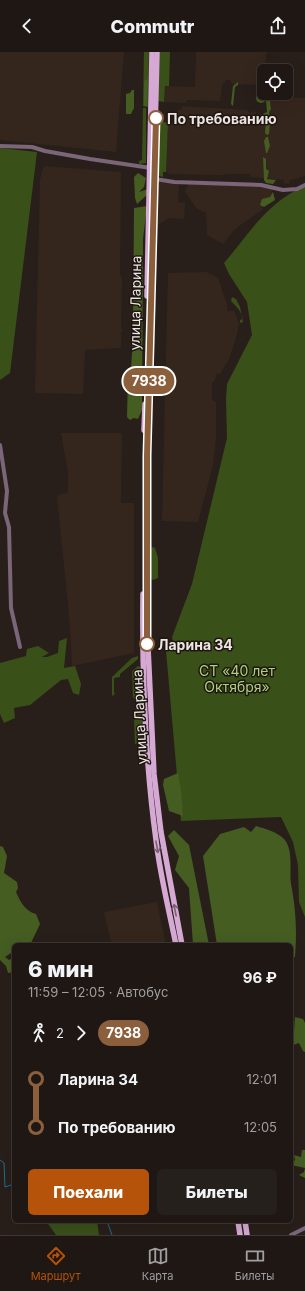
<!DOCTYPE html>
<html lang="ru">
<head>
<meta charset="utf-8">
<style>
  :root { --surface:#1e1714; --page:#26201d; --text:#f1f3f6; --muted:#a19fa0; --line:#3c3634; --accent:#b45309 }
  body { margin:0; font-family:Inter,sans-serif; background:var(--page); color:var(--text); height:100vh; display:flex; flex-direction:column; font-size:15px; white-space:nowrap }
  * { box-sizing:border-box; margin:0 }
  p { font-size:13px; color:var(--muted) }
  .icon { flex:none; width:22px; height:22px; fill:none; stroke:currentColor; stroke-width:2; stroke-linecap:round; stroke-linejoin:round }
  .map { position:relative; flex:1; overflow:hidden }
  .panel { position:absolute; left:12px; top:891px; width:281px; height:280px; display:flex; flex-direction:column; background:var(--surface); border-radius:6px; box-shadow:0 4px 16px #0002,0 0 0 1px var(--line) }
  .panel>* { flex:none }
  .badge { padding:0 8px; border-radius:13px; font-size:14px; line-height:26px }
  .buttons { position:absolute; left:257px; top:12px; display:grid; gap:8px }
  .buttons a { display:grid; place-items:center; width:36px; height:36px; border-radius:6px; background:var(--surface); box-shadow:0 4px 16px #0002,0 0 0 1px var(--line); font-size:20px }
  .map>.badge { position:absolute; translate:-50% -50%; box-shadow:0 0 0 2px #fff }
  .legs { display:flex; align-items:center; gap:6px; height:44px; padding:0 16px; font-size:13px }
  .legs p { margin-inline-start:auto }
  .headline { display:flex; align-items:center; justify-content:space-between; height:68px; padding:0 16px }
  h1 { font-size:22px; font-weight:800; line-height:30px }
  .primary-button { display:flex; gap:8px; margin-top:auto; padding:8px 16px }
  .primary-button a { flex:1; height:46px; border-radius:6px; background:var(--accent); color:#fff; font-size:16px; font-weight:800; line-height:46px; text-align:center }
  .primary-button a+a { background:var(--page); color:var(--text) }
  ul { padding:0 16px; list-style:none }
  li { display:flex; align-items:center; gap:14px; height:48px; font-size:15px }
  li i { display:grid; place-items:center; width:6px; height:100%; margin:0 5px; background:currentColor }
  li i::after { content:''; width:10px; height:10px; margin:-5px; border:3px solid; border-radius:50%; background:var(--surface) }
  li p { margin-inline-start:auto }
  li:first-child i { background:linear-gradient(#0000 50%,currentColor 0) }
  li:last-child i { background:linear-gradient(currentColor 50%,#0000 0) }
  header { display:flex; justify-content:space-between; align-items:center; height:52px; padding:0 16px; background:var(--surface); font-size:18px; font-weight:800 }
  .dock { display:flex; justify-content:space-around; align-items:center; height:56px; border-top:1px solid var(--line); background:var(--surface); font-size:11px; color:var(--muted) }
  .dock a { display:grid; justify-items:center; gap:2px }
  .dock .current { color:var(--accent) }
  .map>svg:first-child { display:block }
  .built { fill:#35261d }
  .green { fill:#3a5019 }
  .forest { fill:#455d21 }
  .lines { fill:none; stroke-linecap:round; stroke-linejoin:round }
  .stream { stroke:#1e6e8f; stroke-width:1 }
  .minor { stroke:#7a6579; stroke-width:4 }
  .major { stroke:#d5a9d4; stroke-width:5.5 }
  .oneway { stroke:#7a6072 }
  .line-1-casing { stroke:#fff; stroke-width:9 }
  .line-1 { stroke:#8b5e3c; stroke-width:6 }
  .stop-1-dot { fill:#fff; stroke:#8b5e3c; stroke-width:2 }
  .labels { text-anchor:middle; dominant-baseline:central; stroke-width:3; stroke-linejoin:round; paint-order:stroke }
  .stop-label { font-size:14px; font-weight:bold; fill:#ece5e2; stroke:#1f1611; text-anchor:start }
  .street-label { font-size:14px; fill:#ece5e2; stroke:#1f1611 }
  .park-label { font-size:14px; fill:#acd27c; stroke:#1f1611 }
</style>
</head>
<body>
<header><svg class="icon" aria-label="back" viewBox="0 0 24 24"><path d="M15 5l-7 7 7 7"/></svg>Commutr<svg class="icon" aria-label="share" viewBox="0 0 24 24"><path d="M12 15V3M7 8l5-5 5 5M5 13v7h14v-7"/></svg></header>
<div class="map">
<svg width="305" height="1183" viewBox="0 0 305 1183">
  <rect width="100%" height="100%" fill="#281f1a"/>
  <g class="built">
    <polygon points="0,0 124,0 116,100 0,88"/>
    <polygon points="196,0 268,0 266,1 264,33 234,32 231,31 231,28 226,28 222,33 220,49 186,48 186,51 164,50 165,34 195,35"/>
    <polygon points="270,44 305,46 305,124 290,128 289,132 284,131 284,128 251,125 250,122 225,122 224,123 170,122 166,119 168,71 177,71 178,58 181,58 182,54 247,58 249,61 256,59 256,62 269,62"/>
    <polygon points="44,114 121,120 120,224 122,225 121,276 123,279 121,280 121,296 85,298 83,342 35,341 40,127"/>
    <polygon points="159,130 179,132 178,150 185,151 184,167 168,166 157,174"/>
    <polygon points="189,132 269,135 272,138 271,146 263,148 262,158 235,177 223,192 207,183 206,161 196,156 185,139"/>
    <polygon points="207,220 218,226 227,253 227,259 234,259 239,271 236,286 229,307 220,322 217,321 214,330 212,330 212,348 216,350 216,384 213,413 198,470 162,469 168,221"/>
    <polygon points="61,381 122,381 121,451 134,451 134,601 72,614 70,573 57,444 68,440 68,420"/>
    <polygon points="157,850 166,893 112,893 104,860"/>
  </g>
  <g class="green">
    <polygon points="144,0 149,0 148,55 143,54"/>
    <polygon points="159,0 170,0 169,34 165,34 164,50 158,49"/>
    <polygon points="143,56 146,56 146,111 139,112 139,109 142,108"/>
    <polygon points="159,69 168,71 166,120 163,120 163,125 157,123 157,114 159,114"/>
    <polygon points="0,96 37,100 10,321 0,328"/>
    <path d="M305 134V865L299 850 298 813 293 790 281 765 181 769 166 599 171 598 174 594 172 585 192 532 227 386 226 347 227 332 252 283 247 250 229 222 224 211C250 181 267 150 305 134Z"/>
    <path d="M232 245 236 247 240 255 243 270 240 271V268L243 267C241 259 237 255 231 249Z"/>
    <polygon points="152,495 155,496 158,506 158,526 153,528 150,526 150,497"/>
    <polygon points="67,586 64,616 75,614 81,632 79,643 73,641 68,627 61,628 30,653 14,656 15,666 4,671 0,662 0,611 26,604 27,597 38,594 49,601 42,605 47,605 58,601 59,589"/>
    <polygon points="138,604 138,607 120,622 120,625 114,626 114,640 115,642 112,644 112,625 132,606"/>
    <polygon points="138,614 140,615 142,649 140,650 135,648 133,645 132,619"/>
    <polygon points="135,654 141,660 144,690 135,692 134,666 137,663"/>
    <polygon points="46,1169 97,1169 99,1183 56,1183"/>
  </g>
  <g class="forest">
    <polygon points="148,27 147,54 144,54 144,29"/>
    <polygon points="238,30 238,33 235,35 233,54 231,52 233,34"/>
    <polygon points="132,38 134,38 134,56 131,62 126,62 126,42 130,41"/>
    <circle cx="261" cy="46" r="5"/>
    <polygon points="269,42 271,57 269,60 270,70 269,82 267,83 265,81 266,68 263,65 263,62 267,60 266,49"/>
    <polygon points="266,85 268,85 270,94 267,101 266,101 264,89"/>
    <polygon points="263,105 266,107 266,117 269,119 267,127 276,128 273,132 266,131 264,128"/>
    <polygon points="138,121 146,126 144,135 139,140 148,137 148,142 137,152 135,146 134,125"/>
    <polygon points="273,140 275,148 264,155 260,153 262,147 270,145"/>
    <polygon points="147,154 143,187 142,358 138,367 134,366 130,368 127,365 128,323 131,316 133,288 134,156"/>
    <polygon points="178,721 181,738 183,764 169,759 163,733 164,727"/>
    <path d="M256 774C266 777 277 780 284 787 294 798 289 819 291 832 296 858 297 879 295 905L291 906V893H217L203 804 220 782 244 775 251 780Z"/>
    <polygon points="174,778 189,793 209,893 193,893 189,836 175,818 179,804 168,784"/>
    <path d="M0 794 3 795 7 804 4 821 17 830 18 836 16 840C21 851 25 859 36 862L40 872 31 891 29 893H14V899L5 905 9 908 14 905V920L8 921 6 914 0 908Z"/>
    <polygon points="295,965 303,967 305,971 305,1000 303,999 299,991 293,993"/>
    <polygon points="302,1098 305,1098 305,1126 299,1123 304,1120 305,1116 291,1113 295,1108 294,1103 301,1105"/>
  </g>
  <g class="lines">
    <g class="stream">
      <polyline points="0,1108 4,1111 5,1135 14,1132"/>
      <polyline points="107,1169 112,1183"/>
    </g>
    <g class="minor">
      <polyline points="0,94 32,95 45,99 90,107 151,116"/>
      <polyline points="154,125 155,127 174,130 261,133 283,138 297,137 305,133"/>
      <polyline points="0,393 7,439 5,461 9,475 11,556 20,595"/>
      <polyline points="291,1183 305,1176"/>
    </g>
    <g class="major">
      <polyline points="157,0 147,404 147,574 154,722 161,780 182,893"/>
      <polyline points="147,244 152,0"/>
      <polyline points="144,378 145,352"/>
      <path d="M143 542C142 624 145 707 156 788 160 823 169 858 176 893"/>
      <polyline points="238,1169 240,1183"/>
      <polyline points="245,1169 247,1183"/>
    </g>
  </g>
  <defs><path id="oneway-shaft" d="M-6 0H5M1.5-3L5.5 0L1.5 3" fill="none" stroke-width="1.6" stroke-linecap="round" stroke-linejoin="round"/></defs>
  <g class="oneway">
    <use href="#oneway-shaft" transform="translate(157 795) rotate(80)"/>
    <use href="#oneway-shaft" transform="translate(175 858) rotate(-101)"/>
  </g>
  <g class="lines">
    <g class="line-1-casing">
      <polyline id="line-1" points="147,592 147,404 156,66"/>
    </g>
    <use href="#line-1" class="line-1"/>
  </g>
  <g class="stop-1-dot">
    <circle cx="156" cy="66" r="7"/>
    <circle cx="147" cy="592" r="7"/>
  </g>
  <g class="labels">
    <g class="stop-label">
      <text x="167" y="66">По требованию</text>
      <text x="158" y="592">Ларина 34</text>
    </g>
    <g class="street-label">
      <text transform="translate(135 251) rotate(-89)">улица Ларина</text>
      <text transform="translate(139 665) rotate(-93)">улица Ларина</text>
    </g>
    <g class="park-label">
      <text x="237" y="618">СТ «40 лет<tspan x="237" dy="16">Октября»</tspan></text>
    </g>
  </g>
</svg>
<div class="buttons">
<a><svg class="icon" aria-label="locate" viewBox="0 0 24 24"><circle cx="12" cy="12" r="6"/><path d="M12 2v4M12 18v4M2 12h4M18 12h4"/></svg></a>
</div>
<b class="badge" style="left:149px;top:329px;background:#8b5e3c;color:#fff">7938</b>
<section class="panel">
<div class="headline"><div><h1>6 мин</h1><p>11:59 – 12:05 · Автобус</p></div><b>96 ₽</b></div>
<div class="legs"><svg class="icon" aria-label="walk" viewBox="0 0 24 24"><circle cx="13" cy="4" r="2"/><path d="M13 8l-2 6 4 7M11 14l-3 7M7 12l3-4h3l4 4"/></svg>2<svg class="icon" aria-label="forward" viewBox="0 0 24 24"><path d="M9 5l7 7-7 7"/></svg><b class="badge" style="background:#8b5e3c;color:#fff">7938</b></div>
<ul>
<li><i style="color:#8b5e3c"></i><b>Ларина 34</b><p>12:01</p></li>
<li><i style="color:#8b5e3c"></i><b>По требованию</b><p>12:05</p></li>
</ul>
<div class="primary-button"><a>Поехали</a><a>Билеты</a></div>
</section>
</div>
<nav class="dock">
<a class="current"><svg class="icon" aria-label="directions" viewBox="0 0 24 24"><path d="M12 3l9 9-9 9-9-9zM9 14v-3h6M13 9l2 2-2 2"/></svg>Маршрут</a>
<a><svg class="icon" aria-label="map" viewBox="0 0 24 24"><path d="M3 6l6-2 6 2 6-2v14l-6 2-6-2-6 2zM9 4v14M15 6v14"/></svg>Карта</a>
<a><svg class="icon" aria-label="tickets" viewBox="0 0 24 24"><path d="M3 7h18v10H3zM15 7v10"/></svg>Билеты</a>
</nav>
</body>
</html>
